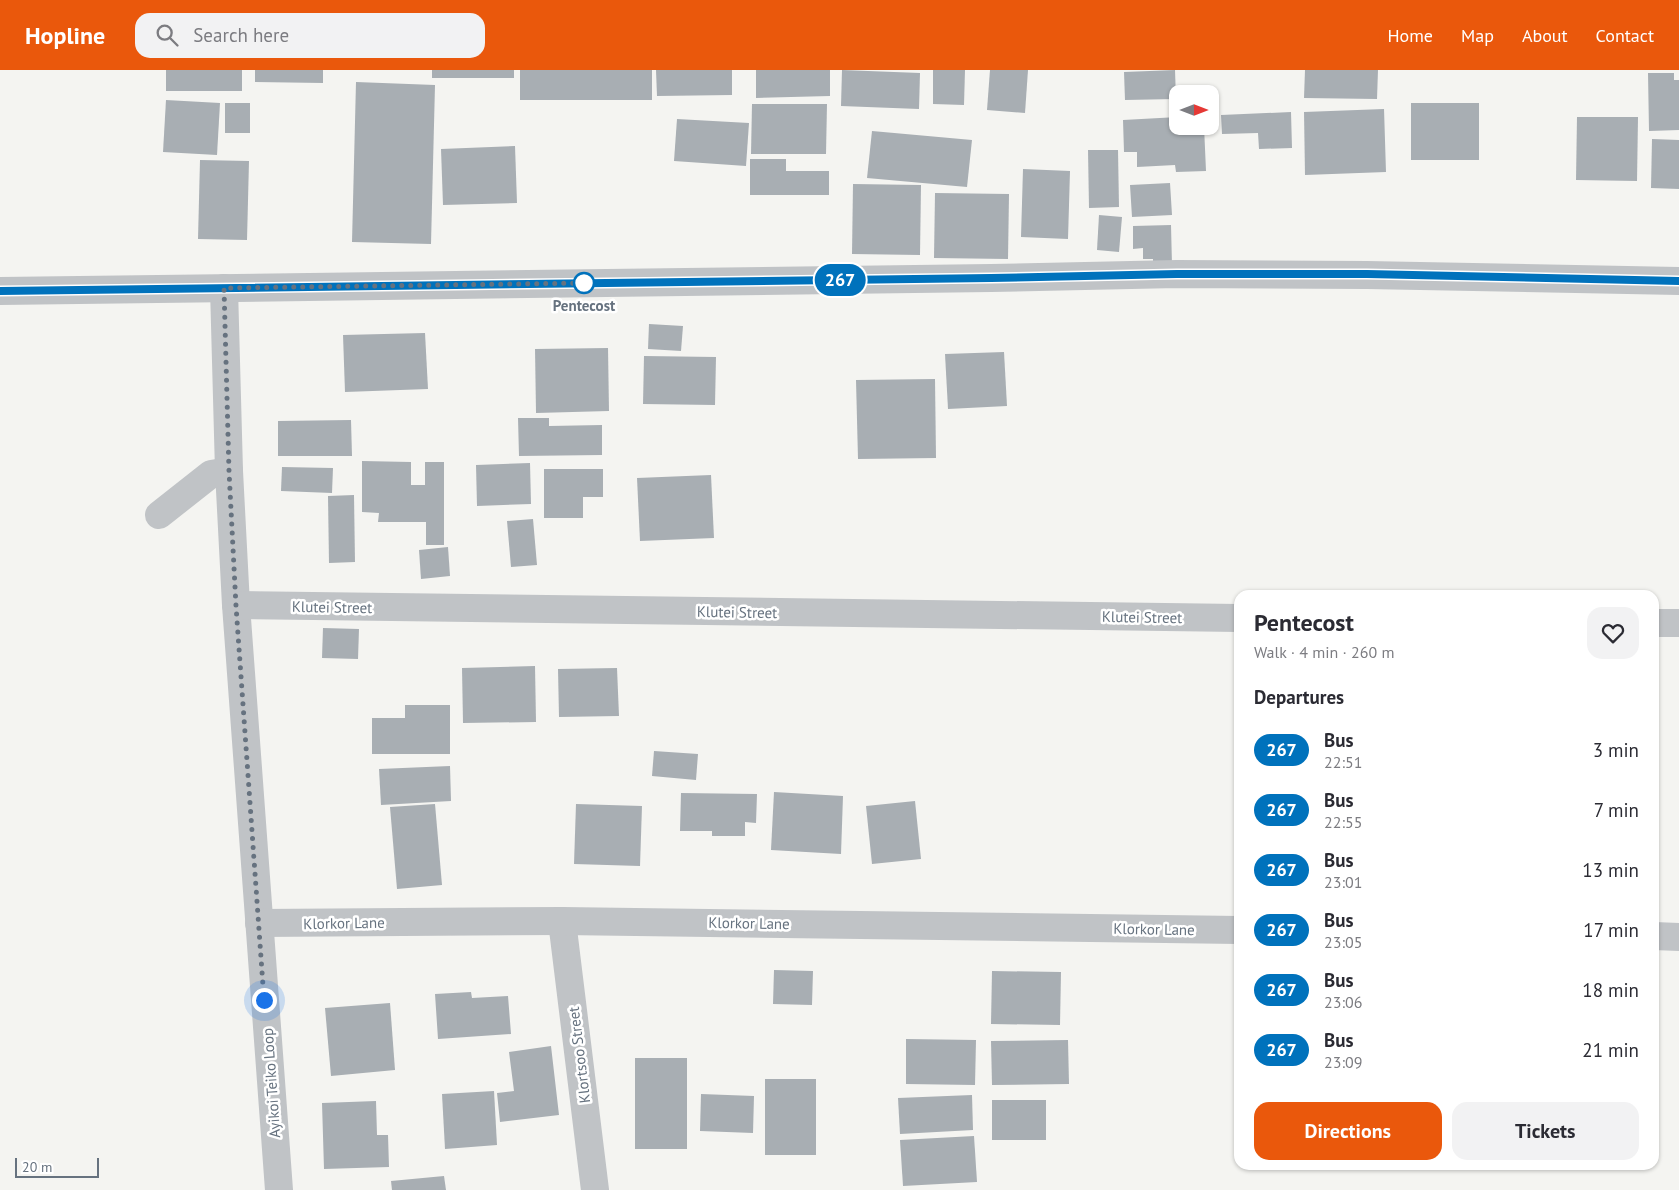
<!DOCTYPE html>
<html lang="en">
<head>
<meta charset="utf-8">
<style>
  :root { --surface:#fff; --page:#f2f2f3; --text:#2b2b33; --muted:#7c7c81; --accent:#ea580c }
  body { margin:0; font-family:"PT Sans",sans-serif; background:var(--page); color:var(--text); height:100vh; display:flex; flex-direction:column; font-size:19px; white-space:nowrap }
  * { box-sizing:border-box; margin:0 }
  p { font-size:16px; color:var(--muted) }
  .icon { flex:none; width:28px; height:28px; fill:none; stroke:currentColor; stroke-width:2; stroke-linecap:round; stroke-linejoin:round }
  .map { position:relative; flex:1; overflow:hidden }
  .drawer { position:absolute; left:1234px; top:520px; width:425px; height:580px; display:flex; flex-direction:column; background:var(--surface); border-radius:15px; box-shadow:0 1px 4px #0004 }
  .drawer>* { flex:none }
  .badge { padding:0 10px; border-radius:16px; font-size:18px; line-height:32px }
  .needle { width:32px; rotate:90deg }
  .controls { position:absolute; left:1169px; top:15px; display:grid; gap:10px }
  .controls a { display:grid; place-items:center; width:50px; height:50px; border-radius:10px; background:var(--surface); box-shadow:0 1px 4px #0004; font-size:25px }
  .scale { position:absolute; left:15px; bottom:12px; width:84px; box-sizing:border-box; padding-left:5px; border:2px solid #66727f; border-top:0; font-size:14px; line-height:18px; white-space:nowrap; color:#66727f; -webkit-text-stroke:4px #fff; paint-order:stroke }
  .you { position:absolute; width:25px; height:25px; margin:-12px; border:4px solid #fff; border-radius:50%; background:#1a73e8; box-shadow:0 0 0 8px #1a73e833 }
  .map>.badge { position:absolute; translate:-50% -50%; box-shadow:0 0 0 2px #fff }
  h2 { padding:0 20px; font-size:19px; line-height:45px }
  .round { display:grid; place-items:center; flex:none; width:52px; height:52px; border-radius:15px; background:var(--page) }
  .summary { display:flex; align-items:center; justify-content:space-between; height:85px; padding:0 20px }
  h1 { font-size:24px; font-weight:700; line-height:38px }
  .action { display:flex; gap:10px; margin-top:auto; padding:10px 20px }
  .action a { flex:1; height:58px; border-radius:15px; background:var(--accent); color:#fff; font-size:20px; font-weight:700; line-height:58px; text-align:center }
  .action a+a { background:var(--page); color:var(--text) }
  ul { padding:0; list-style:none }
  li { display:flex; align-items:center; gap:15px; height:60px; padding:0 20px }
  li div { flex:1 }
  li b { display:block; font-size:19px }
  li em { font-style:normal }
  li .badge { min-width:55px; font-weight:700; text-align:center }
  header { display:flex; align-items:center; gap:30px; box-sizing:border-box; height:70px; padding:0 25px; background:var(--accent); color:#fff }
  header strong { font-size:24px }
  nav { display:flex; gap:28px; margin-inline-start:auto; font-size:18px }
  .search { width:350px; height:45px; background:var(--page); display:flex; align-items:center; gap:12px; box-sizing:border-box; padding:0 18px; border-radius:15px; color:var(--muted); font-size:19px }
  .map>svg:first-child { display:block }
  .building { fill:#a8aeb3 }
  .lines { fill:none; stroke-linecap:round; stroke-linejoin:round }
  .minor { stroke:#c0c3c6; stroke-width:28 }
  .line-casing { stroke:#fff; stroke-width:11 }
  .line { stroke:#0072bc; stroke-width:8 }
  .walk { stroke:#66727f; stroke-width:5; stroke-dasharray:0 9 }
  .stop-dot { fill:#fff; stroke:#0072bc; stroke-width:2.5 }
  .labels { text-anchor:middle; dominant-baseline:central; stroke-width:5; stroke-linejoin:round; paint-order:stroke }
  .stop-label { font-size:15px; font-weight:bold; fill:#66727f; stroke:#fff }
  .street-label { font-size:15px; fill:#66727f; stroke:#fff }
</style>
</head>
<body>
<header>
<strong>Hopline</strong>
<div class="search"><svg class="icon" aria-label="search" viewBox="0 0 24 24"><circle cx="10" cy="10" r="6"/><path d="M15 15l6 6"/></svg>Search here</div>
<nav><a>Home</a><a>Map</a><a>About</a><a>Contact</a></nav>
</header>
<div class="map">
<svg width="1679" height="1120" viewBox="0 0 1679 1120">
  <rect width="100%" height="100%" fill="#f4f4f1"/>
  <g class="building">
    <rect x="166" y="0" width="76" height="21"/>
    <polygon points="255,0 323,0 323,13 255,12"/>
    <rect x="432" y="0" width="82" height="8"/>
    <rect x="520" y="0" width="132" height="30"/>
    <polygon points="656,0 732,0 732,25 657,26"/>
    <polygon points="756,0 830,0 830,26 756,28"/>
    <polygon points="842,0 920,3 919,39 841,36"/>
    <polygon points="933,0 965,0 964,35 933,34"/>
    <polygon points="990,0 1028,0 1025,43 987,40"/>
    <polygon points="1175,0 1176,29 1125,30 1124,2"/>
    <polygon points="1305,0 1378,0 1377,29 1304,28"/>
    <polygon points="1648,3 1674,3 1674,10 1679,10 1679,60 1649,61"/>
    <polygon points="356,12 435,15 431,174 352,172"/>
    <polygon points="166,30 220,33 217,85 163,82"/>
    <rect x="225" y="33" width="25" height="30"/>
    <rect x="1411" y="33" width="68" height="57"/>
    <polygon points="752,34 827,34 826,84 751,84"/>
    <polygon points="1384,39 1386,102 1305,105 1304,42"/>
    <polygon points="1291,42 1292,78 1259,79 1258,63 1222,64 1221,45"/>
    <polygon points="1178,47 1178,56 1204,56 1206,101 1176,102 1175,95 1137,97 1137,82 1124,82 1123,50"/>
    <polygon points="1577,47 1638,47 1637,111 1576,110"/>
    <polygon points="677,49 749,53 746,96 674,91"/>
    <polygon points="872,61 972,70 967,117 867,108"/>
    <polygon points="1652,69 1679,70 1679,119 1651,118"/>
    <polygon points="515,76 517,133 443,135 441,79"/>
    <polygon points="1088,80 1118,80 1119,137 1089,138"/>
    <polygon points="750,89 786,89 786,101 829,101 829,125 750,125"/>
    <polygon points="200,90 249,91 247,170 198,169"/>
    <polygon points="1023,99 1070,101 1068,169 1021,167"/>
    <polygon points="1170,113 1172,145 1132,147 1130,115"/>
    <polygon points="853,114 921,115 920,185 852,184"/>
    <polygon points="935,123 1009,124 1008,189 934,188"/>
    <polygon points="1099,145 1122,147 1119,182 1097,180"/>
    <polygon points="1171,155 1172,195 1153,195 1153,189 1143,189 1143,178 1133,179 1133,156"/>
    <polygon points="649,254 683,256 681,281 648,279"/>
    <polygon points="425,263 428,319 345,322 343,265"/>
    <polygon points="608,278 609,341 536,343 535,279"/>
    <polygon points="1004,282 1007,336 948,339 945,284"/>
    <polygon points="644,286 716,287 715,335 643,334"/>
    <polygon points="935,309 936,388 858,389 856,310"/>
    <polygon points="518,348 549,348 549,356 602,355 602,385 519,386"/>
    <polygon points="351,350 352,386 278,386 278,351"/>
    <polygon points="362,391 411,392 411,415 425,415 425,392 444,392 444,475 426,475 426,452 378,452 379,443 362,442"/>
    <polygon points="530,393 531,434 477,436 476,395"/>
    <polygon points="282,397 333,398 332,423 281,421"/>
    <polygon points="544,399 603,399 603,427 583,427 583,448 544,448"/>
    <polygon points="711,405 714,468 640,471 637,408"/>
    <polygon points="354,425 355,492 329,493 328,426"/>
    <polygon points="533,449 537,495 511,497 507,451"/>
    <polygon points="448,477 450,506 421,509 419,480"/>
    <polygon points="323,558 359,559 358,589 322,588"/>
    <polygon points="535,596 536,652 463,653 462,598"/>
    <polygon points="617,598 619,646 559,647 558,599"/>
    <polygon points="405,635 450,635 450,684 372,684 372,648 405,648"/>
    <polygon points="654,681 698,684 696,710 652,706"/>
    <polygon points="450,696 451,731 381,735 379,699"/>
    <polygon points="774,722 843,726 841,784 771,780"/>
    <polygon points="681,723 757,724 756,753 745,752 745,766 712,766 712,761 680,761"/>
    <polygon points="915,731 921,789 872,794 866,736"/>
    <polygon points="435,734 442,815 397,819 390,737"/>
    <polygon points="576,734 642,736 640,796 574,794"/>
    <polygon points="774,900 813,901 812,935 773,934"/>
    <polygon points="992,901 1061,902 1060,955 991,954"/>
    <polygon points="471,922 472,928 508,926 511,964 438,969 435,924"/>
    <polygon points="390,933 395,1000 331,1006 325,938"/>
    <polygon points="906,969 976,970 975,1015 906,1014"/>
    <polygon points="1068,970 1069,1014 992,1015 991,971"/>
    <polygon points="551,976 559,1045 500,1052 497,1023 514,1021 509,982"/>
    <rect x="635" y="988" width="52" height="91"/>
    <rect x="765" y="1009" width="51" height="76"/>
    <polygon points="494,1021 497,1075 445,1079 442,1024"/>
    <polygon points="701,1024 754,1026 753,1063 700,1061"/>
    <polygon points="972,1025 973,1060 900,1064 898,1028"/>
    <rect x="992" y="1030" width="54" height="40"/>
    <polygon points="376,1031 377,1065 388,1065 389,1097 324,1099 322,1033"/>
    <polygon points="974,1066 977,1112 903,1116 900,1070"/>
    <polygon points="444,1106 446,1120 392,1120 391,1111"/>
  </g>
  <g class="lines">
    <g class="minor">
      <polyline points="224,218 229,401 236,535 279,1120"/>
      <polyline points="0,221 991,208 1177,204 1367,205 1679,211"/>
      <polyline points="159,445 211,404 229,401"/>
      <polyline points="236,535 1239,548"/>
      <polyline points="1654,553 1679,553"/>
      <polyline points="562,851 595,1120"/>
      <polyline points="259,853 562,851 1239,860"/>
      <polyline points="1654,866 1679,867"/>
    </g>
  </g>
  <g class="lines">
    <g class="line-casing">
      <polyline id="line" points="0,221 991,208 1177,204 1367,204 1679,211"/>
    </g>
    <use href="#line" class="line"/>
    <polyline class="walk" points="264,930 236,536 229,401 224,218 584,213"/>
  </g>
  <circle class="stop-dot" cx="584" cy="213" r="10"/>
  <g class="labels">
    <g class="stop-label">
      <text x="584" y="235">Pentecost</text>
    </g>
    <g class="street-label">
      <text transform="translate(332 537) rotate(1)">Klutei Street</text>
      <text transform="translate(737 542) rotate(1)">Klutei Street</text>
      <text transform="translate(1142 547) rotate(1)">Klutei Street</text>
      <text transform="translate(344 853) rotate(-1)">Klorkor Lane</text>
      <text transform="translate(749 853) rotate(1)">Klorkor Lane</text>
      <text transform="translate(1154 859) rotate(1)">Klorkor Lane</text>
      <text transform="translate(579 985) rotate(-97)">Klortsoo Street</text>
      <text transform="translate(271 1013) rotate(-94)">Ayikoi Teiko Loop</text>
    </g>
  </g>
</svg>
<div class="controls">
<a><svg class="needle" viewBox="-14 -14 28 28"><path d="M0-13l5 13h-10z" fill="#e53935"/><path d="M0 13l5-13h-10z" fill="#7c7c81"/></svg></a>
</div>
<div class="scale">20 m</div>
<div class="you" style="left:264px;top:930px"></div>
<b class="badge" style="left:840px;top:210px;background:#0072bc;color:#fff">267</b>
<section class="drawer">
<div class="summary"><div><h1>Pentecost</h1><p>Walk · 4 min · 260 m</p></div><a class="round"><svg class="icon" aria-label="heart" viewBox="0 0 24 24"><path d="M12 20l-8-8c-3-5 5-10 8-4 3-6 11-1 8 4z"/></svg></a></div>
<h2>Departures</h2>
<ul>
<li><span class="badge" style="background:#0072bc;color:#fff">267</span><div><b>Bus</b><p>22:51</p></div><em>3 min</em></li>
<li><span class="badge" style="background:#0072bc;color:#fff">267</span><div><b>Bus</b><p>22:55</p></div><em>7 min</em></li>
<li><span class="badge" style="background:#0072bc;color:#fff">267</span><div><b>Bus</b><p>23:01</p></div><em>13 min</em></li>
<li><span class="badge" style="background:#0072bc;color:#fff">267</span><div><b>Bus</b><p>23:05</p></div><em>17 min</em></li>
<li><span class="badge" style="background:#0072bc;color:#fff">267</span><div><b>Bus</b><p>23:06</p></div><em>18 min</em></li>
<li><span class="badge" style="background:#0072bc;color:#fff">267</span><div><b>Bus</b><p>23:09</p></div><em>21 min</em></li>
</ul>
<div class="action"><a>Directions</a><a>Tickets</a></div>
</section>
</div>
</body>
</html>
